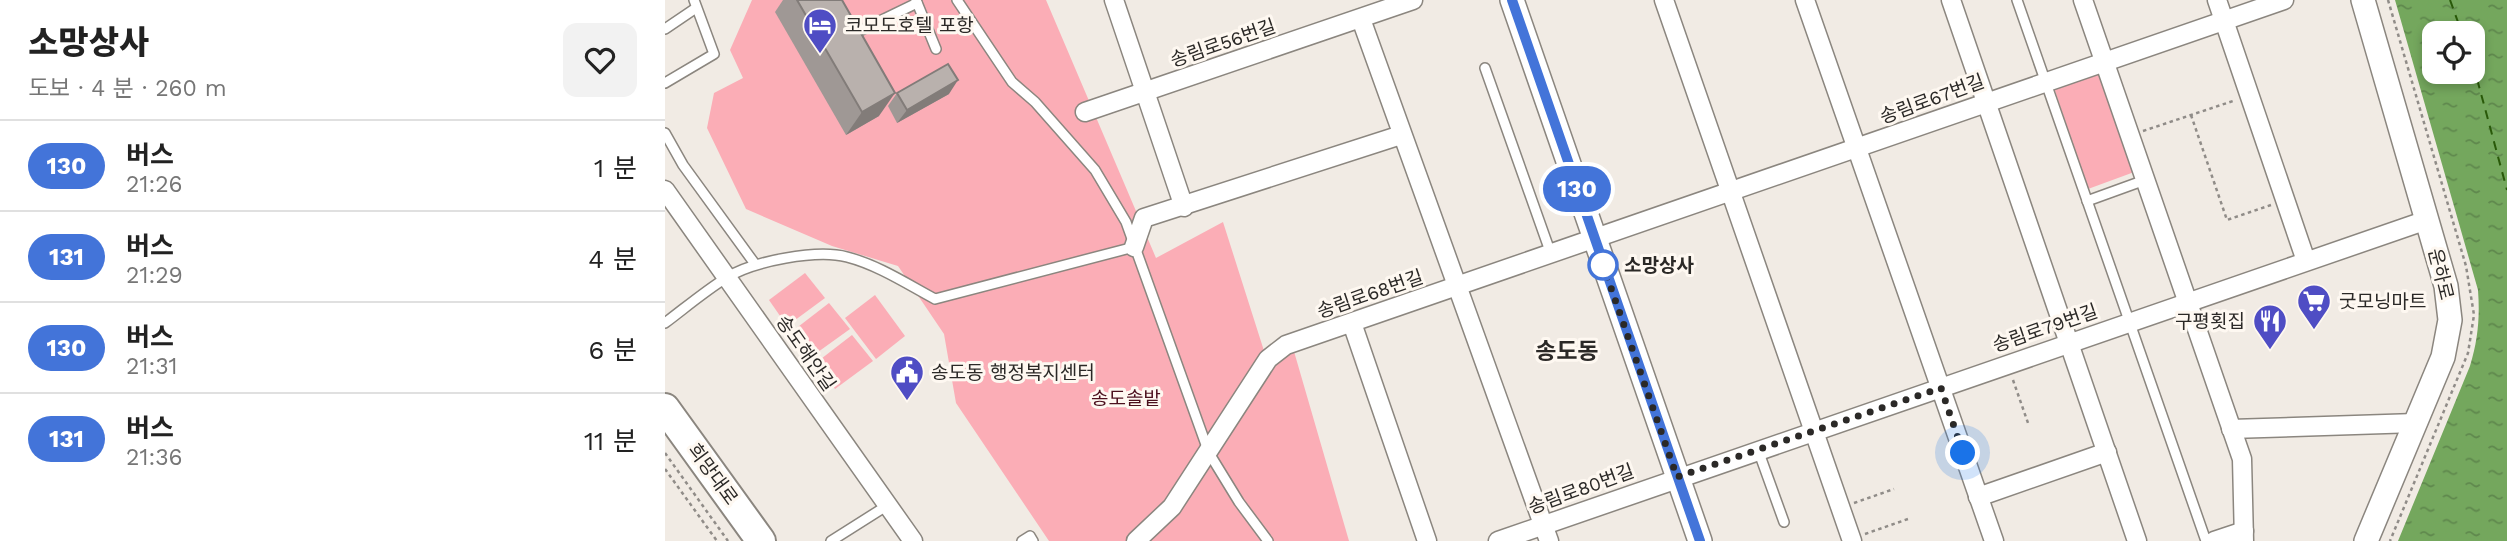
<!DOCTYPE html>
<html lang="ko">
<head>
<meta charset="utf-8">
<style>
  :root { --surface:#fff; --page:#f2f2f2; --text:#222; --muted:#767676; --line:#e0e0e0 }
  body { margin:0; font-family:"Work Sans","Noto Sans KR",sans-serif; background:var(--page); color:var(--text); height:100vh; display:flex; flex-direction:column; font-size:26px; white-space:nowrap }
  * { box-sizing:border-box; margin:0 }
  p { font-size:23px; color:var(--muted) }
  .icon { flex:none; width:38px; height:38px; fill:none; stroke:currentColor; stroke-width:2; stroke-linecap:round; stroke-linejoin:round }
  .map { position:relative; flex:1; overflow:hidden }
  .panel { display:flex; flex-direction:column; background:var(--surface); width:665px }
  .panel>* { flex:none }
  .badge { padding:0 14px; border-radius:23px; font-size:24px; line-height:46px }
  .buttons { position:absolute; left:1757px; top:21px; display:grid; gap:14px }
  .buttons a { display:grid; place-items:center; width:63px; height:63px; border-radius:14px; background:var(--surface); box-shadow:0 4px 10px #0003; font-size:35px }
  .you { position:absolute; width:35px; height:35px; margin:-18px; border:5px solid #fff; border-radius:50%; background:#1a73e8; box-shadow:0 0 0 10px #1a73e833 }
  .map>.badge { position:absolute; translate:-50% -50%; box-shadow:0 0 0 4px #fff }
  .round { display:grid; place-items:center; flex:none; width:74px; height:74px; border-radius:14px; background:var(--page) }
  .headline { display:flex; align-items:center; justify-content:space-between; height:119px; padding:0 28px }
  h1 { font-size:33px; font-weight:800; line-height:52px }
  ul { padding:0; list-style:none }
  li { display:flex; align-items:center; gap:21px; height:91px; padding:0 28px; border-top:2px solid var(--line) }
  li div { flex:1 }
  li b { display:block; font-size:26px }
  li em { font-style:normal }
  li .badge { min-width:77px; font-weight:700; text-align:center }
  main { display:flex; flex:1; min-height:0 }
  .map>svg:first-child { display:block }
  .green { fill:#fbadb6 }
  .water { fill:url(#water-ripples); fill-rule:evenodd }
  .lines { fill:none; stroke-linecap:round; stroke-linejoin:round }
  .ferry { stroke:#295909; stroke-width:2; stroke-dasharray:9 7; stroke-linecap:butt }
  .service-casing { stroke:#8b867f; stroke-width:12 }
  .minor-casing { stroke:#8b867f; stroke-width:21 }
  .tertiary-casing { stroke:#8b867f; stroke-width:26 }
  .primary-casing { stroke:#8b867f; stroke-width:32 }
  .path { stroke:#908c88; stroke-width:2.5; stroke-dasharray:3.5 3.5; stroke-linecap:butt }
  .service { stroke:#fff; stroke-width:9 }
  .minor { stroke:#fff; stroke-width:18 }
  .tertiary { stroke:#fff; stroke-width:23 }
  .primary { stroke:#fff; stroke-width:28 }
  .wall { fill:#9f9895 }
  .shaded-wall { fill:#827c79 }
  .building { fill:#b9b1ad; stroke:#827c79; stroke-width:2 }
  .line-casing { stroke:#fff; stroke-width:16 }
  .line { stroke:#4374d9; stroke-width:10 }
  .walk { stroke:#2b2927; stroke-width:7; stroke-dasharray:0 12.6 }
  .stop-dot { fill:#fff; stroke:#4374d9; stroke-width:3.5 }
  .labels { text-anchor:middle; dominant-baseline:central; stroke-width:6; stroke-linejoin:round; paint-order:stroke }
  .poi-label { font-size:19px; fill:#2b2927; stroke:#fef8f1; text-anchor:start }
  .street-label { font-size:19px; fill:#2b2927; stroke:#fef8f1 }
  .stop-label { font-size:19px; font-weight:bold; fill:#2b2927; stroke:#fef8f1; text-anchor:start }
  .park-label { font-size:19px; fill:#4c101e; stroke:#fef8f1 }
  .quarter-label { font-size:23px; font-weight:bold; fill:#2b2927; stroke:#fef8f1 }
</style>
</head>
<body>
<main>
<section class="panel">
<div class="headline"><div><h1>소망상사</h1><p>도보 · 4 분 · 260 m</p></div><a class="round"><svg class="icon" aria-label="heart" viewBox="0 0 24 24"><path d="M12 20l-8-8c-3-5 5-10 8-4 3-6 11-1 8 4z"/></svg></a></div>
<ul>
<li><span class="badge" style="background:#4374d9;color:#fff">130</span><div><b>버스</b><p>21:26</p></div><em>1 분</em></li>
<li><span class="badge" style="background:#4374d9;color:#fff">131</span><div><b>버스</b><p>21:29</p></div><em>4 분</em></li>
<li><span class="badge" style="background:#4374d9;color:#fff">130</span><div><b>버스</b><p>21:31</p></div><em>6 분</em></li>
<li><span class="badge" style="background:#4374d9;color:#fff">131</span><div><b>버스</b><p>21:36</p></div><em>11 분</em></li>
</ul>
</section>
<div class="map">
<svg width="1842" height="541" viewBox="0 0 1842 541">
  <defs>
    <pattern id="water-ripples" width="26" height="14" patternUnits="userSpaceOnUse" patternTransform="scale(1.75)"><rect width="26" height="14" fill="#74a75d"/><path d="M2 4q2-2 4 0t4 0M15 11q2-2 4 0t4 0" fill="none" stroke="#5f884d"/></pattern>
  </defs>
  <rect width="100%" height="100%" fill="#f1ebe4"/>
  <g class="green">
    <polygon points="87,0 381,0 491,258 558,222 600,354 628,348 684,541 384,541 291,403 279,334 233,266 167,246 81,209 42,128 49,93 78,78 65,50"/>
    <polygon points="1437,69 1472,171 1423,189 1388,85"/>
    <polygon points="140,273 160,298 122,326 104,300"/>
    <polygon points="210,295 240,336 211,359 180,318"/>
    <polygon points="164,303 185,329 146,357 129,330"/>
    <polygon points="187,335 208,361 170,389 152,362"/>
  </g>
  <path class="water" d="M1730 0H1842V541H1733L1805 366C1813 340 1815 317 1813 290ZM1769 33H1808V72H1769Z"/>
  <g class="lines">
    <g class="ferry">
      <polyline points="1785,0 1797,33"/>
      <polyline points="1808,64 1842,190"/>
    </g>
    <g class="service-casing">
      <g id="service">
        <polyline points="251,0 271,49"/>
        <polyline points="292,0 347,82 370,102 430,170 461,222 544,453 574,502 603,541"/>
        <polyline points="1352,0 1541,541"/>
        <polyline points="0,29 31,8"/>
        <polyline points="186,35 252,3"/>
        <polyline points="820,68 886,254"/>
        <polyline points="0,83 49,54 29,0"/>
        <polyline points="0,133 18,165 90,264"/>
        <polyline points="1422,201 1480,180"/>
        <path d="M0 323C20 308 40 291 61 278 88 261 152 249 182 257 213 265 242 284 270 299L469 247"/>
        <polyline points="1093,450 1119,522"/>
        <polyline points="166,541 223,505"/>
        <polyline points="357,541 365,536 368,541"/>
      </g>
    </g>
    <g class="minor-casing">
      <g id="minor">
        <polyline points="449,0 519,207"/>
        <polyline points="999,0 1187,541"/>
        <polyline points="1140,0 1329,541"/>
        <polyline points="1286,0 1472,541"/>
        <polyline points="1418,0 1577,459 1579,541"/>
        <polyline points="1552,0 1641,261"/>
        <polyline points="696,19 884,541"/>
        <polyline points="420,112 748,0"/>
        <polyline points="0,190 248,541"/>
        <polyline points="469,247 479,218 736,135"/>
        <polyline points="687,323 762,541"/>
        <polyline points="1566,429 1751,423"/>
        <polyline points="1313,497 1442,452"/>
        <polyline points="471,541 507,507 603,359 621,345 1619,0"/>
        <polyline points="833,541 1762,220"/>
        <polyline points="1549,541 1579,531"/>
      </g>
    </g>
    <g class="tertiary-casing">
      <g id="tertiary">
        <polyline points="847,0 1035,541"/>
        <polyline points="1698,0 1781,286 1785,320 1778,357 1701,541"/>
      </g>
    </g>
    <g class="primary-casing">
      <polyline id="primary" points="0,408 96,541"/>
    </g>
    <g class="path">
      <polyline points="1723,0 1801,266 1809,315 1803,353 1725,541"/>
      <polyline points="1526,115 1562,220 1606,205"/>
      <polyline points="1478,131 1568,101"/>
      <polyline points="1348,380 1363,423"/>
      <polyline points="0,453 63,541"/>
      <polyline points="0,469 52,541"/>
      <polyline points="1189,503 1229,489"/>
      <polyline points="1200,534 1243,519"/>
    </g>
    <use href="#service" class="service"/>
    <use href="#minor" class="minor"/>
    <use href="#tertiary" class="tertiary"/>
    <use href="#primary" class="primary"/>
  </g>
  <g class="wall">
    <polygon points="118,0 177,0 214,116 181,135 110,12"/>
    <polygon points="232,93 284,94 232,123 223,106"/>
  </g>
  <g class="shaded-wall">
    <polygon points="293,80 284,94 232,123 242,110"/>
    <polygon points="230,93 214,116 181,135 197,112"/>
  </g>
  <g class="building">
    <polygon points="132,0 177,0 230,93 197,112"/>
    <polygon points="283,64 293,80 242,110 232,93"/>
  </g>
  <g class="lines">
    <g class="line-casing">
      <polyline id="line" points="847,0 1035,541"/>
    </g>
    <use href="#line" class="line"/>
    <polyline class="walk" points="938,265 1012,477 1276,388 1298,453"/>
  </g>
  <defs>
    <g id="hotel-pin" transform="scale(1.75)"><path d="M0 17L-7.5 6A9.5 9.5 0 1 1 7.5 6Z" fill="#4f4dc4" stroke="#fef8f1"/><path d="M-6-4.5h1.5V1H6V5H4.5V3h-9V5H-6ZM-4 0a1.8 1.8 0 1 1 3.6 0ZM.5 0V-2.5h3Q6-2.5 6 0Z" fill="#fff"/></g>
    <g id="supermarket-pin" transform="scale(1.75)"><path d="M0 17L-7.5 6A9.5 9.5 0 1 1 7.5 6Z" fill="#4f4dc4" stroke="#fef8f1"/><path d="M-6-5.5h2.5l.6 2H6L4.5 2H-2.5L-4.4-4H-6ZM-1.5 3.2a1.3 1.3 0 1 0 .1 0ZM3 3.2a1.3 1.3 0 1 0 .1 0Z" fill="#fff"/></g>
    <g id="restaurant-pin" transform="scale(1.75)"><path d="M0 17L-7.5 6A9.5 9.5 0 1 1 7.5 6Z" fill="#4f4dc4" stroke="#fef8f1"/><path d="M-5-6h1v4h1v-4h1v4h1v-4h1v5L-1.5 .5V6h-2V.5L-5-1ZM5-6V6H3V1.5H1.5Q1.5-4 5-6Z" fill="#fff"/></g>
    <g id="civic-pin" transform="scale(1.75)"><path d="M0 17L-7.5 6A9.5 9.5 0 1 1 7.5 6Z" fill="#4f4dc4" stroke="#fef8f1"/><path d="M-.6-6.5H3V-4.5H.6V-3L4-1V1h2V6H-6V1h2V-1L-.6-3ZM-1.2 2.5V6h2.4V2.5Z" fill="#fff"/></g>
  </defs>
  <g fill-rule="evenodd">
    <use href="#hotel-pin" x="155" y="25"/>
    <use href="#supermarket-pin" x="1649" y="301"/>
    <use href="#restaurant-pin" x="1605" y="321"/>
    <use href="#civic-pin" x="242" y="372"/>
  </g>
  <circle class="stop-dot" cx="938" cy="265" r="14"/>
  <g class="labels">
    <g class="poi-label">
      <text x="180" y="25">코모도호텔 포항</text>
      <text x="1674" y="301">굿모닝마트</text>
      <text x="1580" y="321" text-anchor="end">구평횟집</text>
      <text x="266" y="372">송도동 행정복지센터</text>
    </g>
    <g class="street-label">
      <text transform="translate(558 43) rotate(-19)">송림로56번길</text>
      <text transform="translate(1267 99) rotate(-20)">송림로67번길</text>
      <text transform="translate(1776 274) rotate(76)">운하로</text>
      <text transform="translate(705 294) rotate(-19)">송림로68번길</text>
      <text transform="translate(1380 328) rotate(-19)">송림로79번길</text>
      <text transform="translate(141 353) rotate(55)">송도해안길</text>
      <text transform="translate(48 474) rotate(54)">희망대로</text>
      <text transform="translate(916 489) rotate(-20)">송림로80번길</text>
    </g>
    <g class="stop-label">
      <text x="959" y="265">소망상사</text>
    </g>
    <g class="park-label">
      <text x="461" y="398">송도솔밭</text>
    </g>
    <g class="quarter-label">
      <text x="902" y="351">송도동</text>
    </g>
  </g>
</svg>
<div class="buttons">
<a><svg class="icon" aria-label="locate" viewBox="0 0 24 24"><circle cx="12" cy="12" r="6"/><path d="M12 2v4M12 18v4M2 12h4M18 12h4"/></svg></a>
</div>
<div class="you" style="left:1298px;top:453px"></div>
<b class="badge" style="left:912px;top:189px;background:#4374d9;color:#fff">130</b>
</div>
</main>
</body>
</html>
